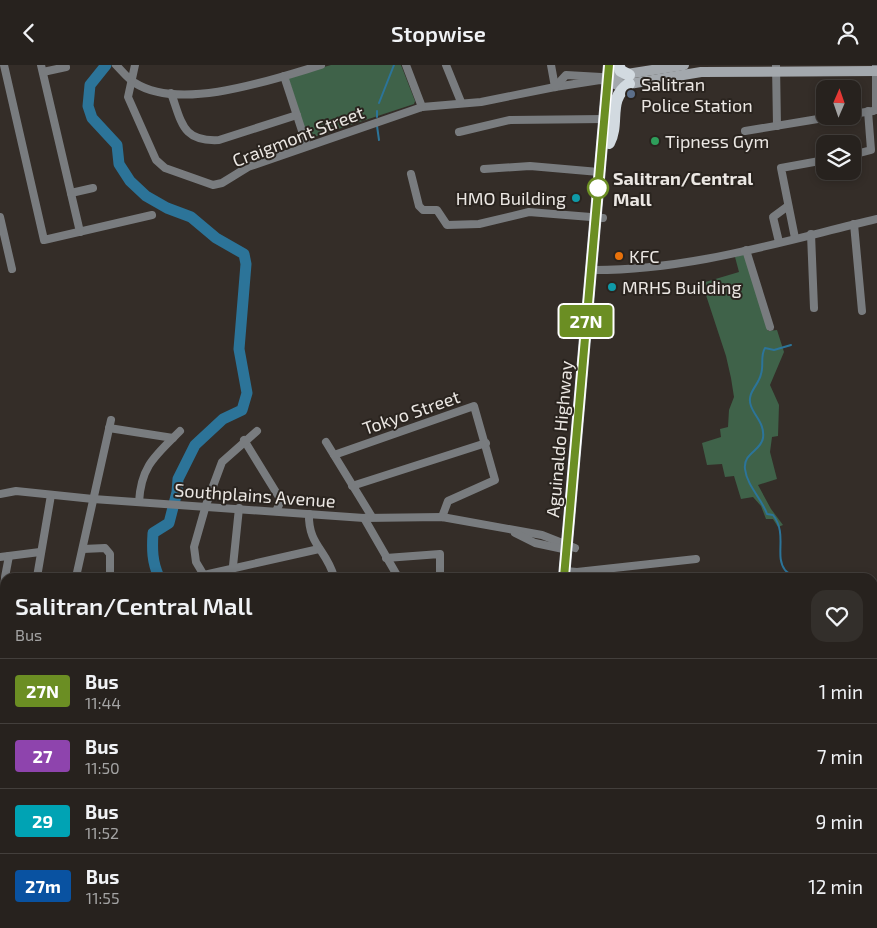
<!DOCTYPE html>
<html lang="en">
<head>
<meta charset="utf-8">
<style>
  :root { --surface:#27221e; --page:#332f2b; --text:#f1f3f6; --muted:#a4a4a4; --line:#433f3c }
  body { margin:0; font-family:"Exo 2",sans-serif; background:var(--page); color:var(--text); height:100vh; display:flex; flex-direction:column; font-size:19px; white-space:nowrap }
  * { box-sizing:border-box; margin:0 }
  p { font-size:16px; color:var(--muted) }
  .icon { flex:none; width:28px; height:28px; fill:none; stroke:currentColor; stroke-width:2; stroke-linecap:round; stroke-linejoin:round }
  .map { position:relative; flex:1; overflow:hidden }
  .drawer { position:absolute; left:0px; top:508px; width:878px; height:356px; display:flex; flex-direction:column; background:var(--surface); border-radius:15px 15px 0 0; box-shadow:0 2px 8px #0003,0 0 0 1px var(--line) }
  .drawer>* { flex:none }
  .badge { padding:0 10px; border-radius:4px; font-size:18px; line-height:32px }
  .needle { width:32px; rotate:2deg }
  .fabs { position:absolute; left:816px; top:15px; display:grid; gap:10px }
  .fabs a { display:grid; place-items:center; width:45px; height:45px; border-radius:10px; background:var(--surface); box-shadow:0 2px 8px #0003,0 0 0 1px var(--line); font-size:25px }
  .map>.badge { position:absolute; translate:-50% -50%; box-shadow:0 0 0 2px #fff }
  .round { display:grid; place-items:center; flex:none; width:52px; height:52px; border-radius:15px; background:var(--page) }
  .head { display:flex; align-items:center; justify-content:space-between; height:85px; padding:0 15px }
  h1 { font-size:24px; font-weight:600; line-height:38px }
  ul { padding:0; list-style:none }
  li { display:flex; align-items:center; gap:15px; height:65px; padding:0 15px; border-top:1px solid var(--line) }
  li div { flex:1 }
  li b { display:block; font-size:19px }
  li em { font-style:normal }
  li .badge { min-width:55px; font-weight:700; text-align:center }
  header { display:flex; justify-content:space-between; align-items:center; height:65px; padding:0 15px; background:var(--surface); font-size:22px; font-weight:600 }
  .map>svg:first-child { display:block }
  .green { fill:#3f6249 }
  .lines { fill:none; stroke-linecap:round; stroke-linejoin:round }
  .stream { stroke:#2c7499; stroke-width:2 }
  .river { stroke:#2c7499; stroke-width:11 }
  .minor { stroke:#797c7f; stroke-width:8 }
  .tertiary { stroke:#797c7f; stroke-width:9 }
  .secondary { stroke:#a3a8ad; stroke-width:10 }
  .trunk { stroke:#d2dae0; stroke-width:12 }
  .line-casing { stroke:#fff; stroke-width:11 }
  .line { stroke:#6b8e23; stroke-width:8 }
  .service-dot { fill:#5c6f8a; stroke:#2a241f; stroke-width:2 }
  .leisure-dot { fill:#2e9e5b; stroke:#2a241f; stroke-width:2 }
  .stop-dot { fill:#fff; stroke:#6b8e23; stroke-width:2.5 }
  .culture-dot { fill:#0f9aa8; stroke:#2a241f; stroke-width:2 }
  .food-dot { fill:#e8710a; stroke:#2a241f; stroke-width:2 }
  .labels { text-anchor:middle; dominant-baseline:central; stroke-width:4; stroke-linejoin:round; paint-order:stroke }
  .poi-label { font-size:18px; fill:#ebe7e3; stroke:#2a241f; text-anchor:start }
  .street-label { font-size:18px; fill:#ebe7e3; stroke:#2a241f }
  .stop-label { font-size:18px; font-weight:bold; fill:#ebe7e3; stroke:#2a241f; text-anchor:start }
</style>
</head>
<body>
<header><svg class="icon" aria-label="back" viewBox="0 0 24 24"><path d="M15 5l-7 7 7 7"/></svg>Stopwise<svg class="icon" aria-label="person" viewBox="0 0 24 24"><circle cx="12" cy="8" r="4"/><path d="M4 21q1-7 8-7t8 7"/></svg></header>
<div class="map">
<svg width="877" height="863" viewBox="0 0 877 863">
  <rect width="100%" height="100%" fill="#342d28"/>
  <g class="green">
    <polygon points="331,0 401,0 415,36 414,39 308,74 288,12"/>
    <polygon points="745,189 768,266 777,265 784,287 770,320 779,340 778,371 772,372 770,387 777,414 758,420 771,444 783,460 778,462 773,454 766,454 761,441 753,432 741,434 734,411 725,412 722,399 707,400 702,378 721,372 720,364 728,362 729,345 734,332 731,313 726,291 702,218 739,207 735,192"/>
    <polygon points="5,763 5,859 24,859 0,863 0,765"/>
  </g>
  <g class="lines">
    <g class="stream">
      <polyline points="379,38 394,0"/>
      <polyline points="377,52 377,46"/>
      <polyline points="377,61 379,75"/>
      <path d="M791 280 774 285 765 283C760 291 764 300 761 309 759 320 746 328 751 341 755 352 765 359 763 373 761 386 743 388 745 404 747 421 762 434 767 449L773 450C788 469 774 491 785 505 787 508 791 509 794 512"/>
    </g>
    <g class="river">
      <path d="M106 0 90 20 88 41 92 53 117 80 119 99 130 116 146 131 167 143 191 152 216 173 244 189 246 199 239 284 247 328 242 345 223 354 195 380 178 414 177 427 169 458 153 468C152 484 152 497 159 512"/>
      <polyline points="281,859 282,863"/>
      <polyline points="194,863 196,859"/>
    </g>
    <g class="minor">
      <polyline points="4,0 44,175 152,150"/>
      <polyline points="41,0 80,167"/>
      <path d="M116 0C122 6 128 14 135 18 181 47 274 14 321 0"/>
      <polyline points="135,0 128,32 156,95 165,103 213,120 222,118 248,102 422,42 481,37 555,22 600,15 608,16"/>
      <polyline points="406,0 422,42"/>
      <polyline points="446,0 461,37"/>
      <polyline points="551,0 555,22"/>
      <polyline points="776,0 777,61"/>
      <polyline points="876,0 876,45"/>
      <polyline points="43,7 66,2"/>
      <polyline points="284,11 307,81"/>
      <polyline points="555,22 566,10 601,12"/>
      <path d="M171 28C182 58 182 77 219 75L297 50"/>
      <polyline points="852,49 873,46"/>
      <polyline points="745,66 836,51"/>
      <polyline points="459,67 510,55 604,54"/>
      <polyline points="852,90 871,85 868,46"/>
      <polyline points="484,104 530,101 599,107"/>
      <polyline points="411,109 419,141 423,145 437,145 447,160 479,159 529,147 603,153"/>
      <polyline points="71,128 93,123"/>
      <polyline points="0,152 12,204"/>
      <polyline points="854,159 862,246"/>
      <polyline points="811,169 814,243"/>
      <polyline points="795,173 781,103 825,95"/>
      <polyline points="779,177 773,152 788,141"/>
      <polyline points="746,185 770,262"/>
      <path d="M590 205C688 206 783 176 877 154"/>
      <polyline points="109,363 173,373"/>
      <polyline points="244,375 279,432 279,440 276,446"/>
      <polyline points="326,377 372,452"/>
      <polyline points="334,390 474,341 495,415 448,436 442,452"/>
      <polyline points="352,421 486,378"/>
      <polyline points="0,429 16,426 93,434 364,453 442,452 542,470 575,483"/>
      <path d="M139 437C141 401 155 391 180 366"/>
      <path d="M309 449C308 480 327 485 334 512"/>
      <polyline points="364,453 398,512"/>
      <polyline points="515,468 535,478 568,485"/>
      <polyline points="83,484 105,483 110,489 110,512"/>
      <polyline points="0,492 40,487"/>
      <polyline points="386,493 440,489 440,512"/>
      <polyline points="233,501 239,443"/>
      <polyline points="565,506 577,507 696,494"/>
      <polyline points="204,510 319,484"/>
      <polyline points="5,512 9,491"/>
      <polyline points="37,512 51,430"/>
      <polyline points="76,512 111,355"/>
      <polyline points="205,512 196,497 194,482 206,440 222,397 257,366"/>
      <polyline points="0,543 5,514"/>
      <polyline points="0,705 5,705"/>
      <polyline points="0,742 5,740"/>
      <polyline points="872,787 877,787"/>
    </g>
    <g class="tertiary">
      <polyline points="872,667 877,617"/>
      <polyline points="846,863 847,859"/>
    </g>
    <g class="secondary">
      <polyline points="608,12 684,0"/>
      <polyline points="608,16 617,20 629,19 701,7 877,6"/>
    </g>
    <g class="trunk">
      <polyline points="618,0 621,6 629,10"/>
      <path d="M609 78C620 57 606 35 629 19"/>
      <polyline points="564,512 609,0"/>
      <polyline points="544,863 544,859"/>
    </g>
  </g>
  <g class="lines">
    <g class="line-casing">
      <polyline id="line" points="564,512 609,0"/>
    </g>
    <use href="#line" class="line"/>
  </g>
  <circle class="service-dot" cx="631" cy="29" r="5"/>
  <circle class="leisure-dot" cx="655" cy="76" r="5"/>
  <circle class="stop-dot" cx="598" cy="123" r="10"/>
  <g class="culture-dot">
    <circle cx="576" cy="133" r="5"/>
    <circle cx="612" cy="222" r="5"/>
  </g>
  <circle class="food-dot" cx="619" cy="191" r="5"/>
  <g class="labels">
    <g class="poi-label">
      <text x="641" y="19">Salitran<tspan x="641" dy="21">Police Station</tspan></text>
      <text x="665" y="76">Tipness Gym</text>
      <text x="566" y="133" text-anchor="end">HMO Building</text>
      <text x="629" y="191">KFC</text>
      <text x="622" y="222">MRHS Building</text>
    </g>
    <g class="street-label">
      <text transform="translate(298 71) rotate(-21)">Craigmont Street</text>
      <text transform="translate(411 347) rotate(-19)">Tokyo Street</text>
      <text transform="translate(559 374) rotate(-85)">Aguinaldo Highway</text>
      <text transform="translate(255 430) rotate(4)">Southplains Avenue</text>
    </g>
    <g class="stop-label">
      <text x="613" y="113">Salitran/Central<tspan x="613" dy="21">Mall</tspan></text>
    </g>
  </g>
</svg>
<div class="fabs">
<a><svg class="needle" viewBox="-14 -14 28 28"><path d="M0-13l5 13h-10z" fill="#e53935"/><path d="M0 13l5-13h-10z" fill="#a4a4a4"/></svg></a>
<a><svg class="icon" aria-label="layers" viewBox="0 0 24 24"><path d="M12 4l9 5-9 5-9-5zM3 14l9 5 9-5"/></svg></a>
</div>
<b class="badge" style="left:586px;top:256px;background:#6b8e23;color:#fff">27N</b>
<section class="drawer">
<div class="head"><div><h1>Salitran/Central Mall</h1><p>Bus</p></div><a class="round"><svg class="icon" aria-label="heart" viewBox="0 0 24 24"><path d="M12 20l-8-8c-3-5 5-10 8-4 3-6 11-1 8 4z"/></svg></a></div>
<ul>
<li><span class="badge" style="background:#6b8e23;color:#fff">27N</span><div><b>Bus</b><p>11:44</p></div><em>1 min</em></li>
<li><span class="badge" style="background:#8e44ad;color:#fff">27</span><div><b>Bus</b><p>11:50</p></div><em>7 min</em></li>
<li><span class="badge" style="background:#00a3b4;color:#fff">29</span><div><b>Bus</b><p>11:52</p></div><em>9 min</em></li>
<li><span class="badge" style="background:#0952a1;color:#fff">27m</span><div><b>Bus</b><p>11:55</p></div><em>12 min</em></li>
</ul>
</section>
</div>
</body>
</html>
